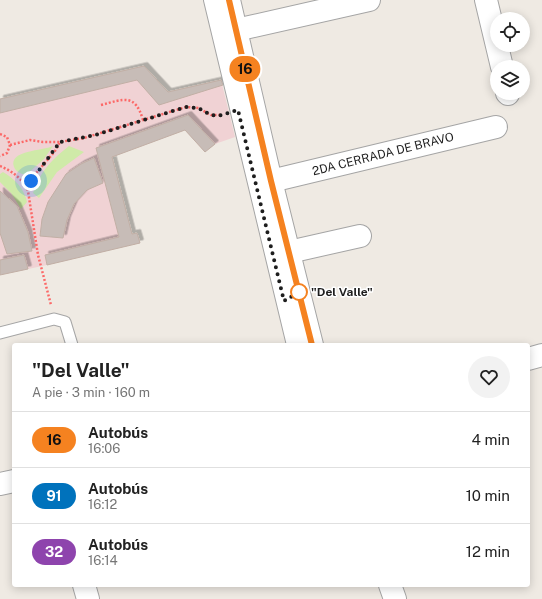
<!DOCTYPE html>
<html lang="es">
<head>
<meta charset="utf-8">
<style>
  :root { --surface:#fff; --page:#f2f2f2; --text:#222; --muted:#767676; --line:#e0e0e0 }
  body { margin:0; font-family:"Public Sans",sans-serif; background:var(--page); color:var(--text); height:100vh; display:flex; flex-direction:column; font-size:15px; white-space:nowrap }
  * { box-sizing:border-box; margin:0 }
  p { font-size:13px; color:var(--muted) }
  .icon { flex:none; width:22px; height:22px; fill:none; stroke:currentColor; stroke-width:2; stroke-linecap:round; stroke-linejoin:round }
  .map { position:relative; flex:1; overflow:hidden }
  .drawer { position:absolute; left:12px; top:343px; width:518px; height:244px; display:flex; flex-direction:column; background:var(--surface); border-radius:4px; box-shadow:0 2px 10px #0003 }
  .drawer>* { flex:none }
  .badge { padding:0 8px; border-radius:13px; font-size:14px; line-height:26px }
  .tools { position:absolute; left:490px; top:12px; display:grid; gap:8px }
  .tools a { display:grid; place-items:center; width:40px; height:40px; border-radius:50%; background:var(--surface); box-shadow:0 2px 10px #0003; font-size:20px }
  .you { position:absolute; width:20px; height:20px; margin:-10px; border:3px solid #fff; border-radius:50%; background:#1a73e8; box-shadow:0 0 0 6px #1a73e833 }
  .map>.badge { position:absolute; translate:-50% -50%; box-shadow:0 0 0 2px #fff }
  .round { display:grid; place-items:center; flex:none; width:42px; height:42px; border-radius:21px; background:var(--page) }
  .headline { display:flex; align-items:center; justify-content:space-between; height:68px; padding:0 20px }
  h1 { font-size:19px; font-weight:700; line-height:30px }
  ul { padding:0; list-style:none }
  li { display:flex; align-items:center; gap:12px; height:56px; padding:0 20px; border-top:1px solid var(--line) }
  li div { flex:1 }
  li b { display:block; font-size:15px }
  li em { font-style:normal }
  li .badge { min-width:44px; font-weight:700; text-align:center }
  .map>svg:first-child { display:block }
  .commercial { fill:#f0d2d4 }
  .grass { fill:#cfeaa8 }
  .building { fill:#c7bcb7; stroke:#c1afa5; filter:url(#shadow) }
  .lines { fill:none; stroke-linecap:round; stroke-linejoin:round }
  .service-casing { stroke:#a5a5a5; stroke-width:13 }
  .pedestrian-casing { stroke:#a5a5a5; stroke-width:18 }
  .minor-casing { stroke:#a5a5a5; stroke-width:24 }
  .tertiary-casing { stroke:#a5a5a5; stroke-width:24 }
  .path { stroke:#fc6867; stroke-width:2.5; stroke-dasharray:2 2; stroke-linecap:butt }
  .service { stroke:#fff; stroke-width:11 }
  .pedestrian { stroke:#fff; stroke-width:16 }
  .minor { stroke:#fff; stroke-width:22 }
  .tertiary { stroke:#fff; stroke-width:22 }
  .line-casing { stroke:#fff; stroke-width:9 }
  .line { stroke:#f58220; stroke-width:6 }
  .walk { stroke:#1e1e1e; stroke-width:4; stroke-dasharray:0 7.2 }
  .stop-dot { fill:#fff; stroke:#f58220; stroke-width:2 }
  .labels { text-anchor:middle; dominant-baseline:central; stroke-width:3; stroke-linejoin:round; paint-order:stroke }
  .street-label { font-size:12px; fill:#1e1e1e; stroke:#fff }
  .stop-label { font-size:12px; font-weight:bold; fill:#1e1e1e; stroke:#fff; text-anchor:start }
</style>
</head>
<body>
<div class="map">
<svg width="542" height="599" viewBox="0 0 542 599">
  <defs>
    <filter id="shadow"><feDropShadow dx="3.5" dy="-3.5" stdDeviation="0" flood-color="#0004"/></filter>
  </defs>
  <rect width="100%" height="100%" fill="#efeae3"/>
  <polygon class="commercial" points="144,66 168,92 221,80 235,137 215,144 205,152 185,130 112,157 132,234 137,233 140,243 47,265 0,275 0,99"/>
  <g class="grass">
    <path d="M53 146 44 159 26 175C21 174 16 172 14 167 8 150 43 151 53 146Z"/>
    <path d="M69 146 84 152 57 172 39 198 33 193C40 172 51 160 69 146Z"/>
    <path d="M3 172C15 179 24 188 27 202L21 209 11 193 0 182V174Z"/>
  </g>
  <g class="building">
    <polygon points="144,66 168,92 221,80 223,85 159,105 137,80 0,113 0,99"/>
    <polygon points="188,115 215,144 205,152 185,130 112,157 132,234 137,233 140,243 47,265 45,255 119,237 96,148"/>
    <polygon points="94,158 103,183 87,190 74,204 67,220 63,238 40,236 42,219 48,202 66,174 81,164"/>
    <polygon points="0,191 17,206 28,232 32,251 7,254 0,233"/>
    <polygon points="24,255 28,269 0,275 0,260"/>
  </g>
  <g class="lines">
    <g class="service-casing">
      <polyline id="service" points="0,333 54,319 65,322 72,345"/>
    </g>
    <g class="pedestrian-casing">
      <polyline id="pedestrian" points="212,0 295,345"/>
    </g>
    <g class="minor-casing">
      <g id="minor">
        <polyline points="486,0 502,67"/>
        <polyline points="236,30 369,0"/>
        <polyline points="507,93 508,94"/>
        <polyline points="271,181 496,127"/>
        <polyline points="289,252 360,236"/>
        <polyline points="84,585 88,599"/>
      </g>
    </g>
    <g class="tertiary-casing">
      <g id="tertiary">
        <polyline points="229,0 271,181 312,345"/>
        <polyline points="528,359 542,355"/>
        <polyline points="0,484 14,481"/>
        <polyline points="390,585 395,599"/>
      </g>
    </g>
    <g class="path">
      <path d="M101 105C124 99 135 93 143 120"/>
      <polyline points="0,134 7,137 10,145 7,153 0,156"/>
      <polyline points="10,145 30,140 43,142 60,142 84,138 186,107 198,108 211,115 222,115"/>
      <path d="M0 166C12 171 23 179 28 191L38 255 51 305"/>
      <polyline points="26,185 55,151 60,142"/>
    </g>
    <use href="#service" class="service"/>
    <use href="#pedestrian" class="pedestrian"/>
    <use href="#minor" class="minor"/>
    <use href="#tertiary" class="tertiary"/>
  </g>
  <g class="lines">
    <g class="line-casing">
      <polyline id="line" points="229,0 271,181 312,345"/>
    </g>
    <use href="#line" class="line"/>
    <polyline class="walk" points="31,181 60,142 95,135 186,107 198,108 211,115 218,116 238,110 284,301 299,292"/>
  </g>
  <circle class="stop-dot" cx="299" cy="292" r="8"/>
  <g class="labels">
    <g class="street-label">
      <text transform="translate(383 154) rotate(-14)">2DA CERRADA DE BRAVO</text>
    </g>
    <g class="stop-label">
      <text x="311" y="292">"Del Valle"</text>
    </g>
  </g>
</svg>
<div class="tools">
<a><svg class="icon" aria-label="locate" viewBox="0 0 24 24"><circle cx="12" cy="12" r="6"/><path d="M12 2v4M12 18v4M2 12h4M18 12h4"/></svg></a>
<a><svg class="icon" aria-label="layers" viewBox="0 0 24 24"><path d="M12 4l9 5-9 5-9-5zM3 14l9 5 9-5"/></svg></a>
</div>
<div class="you" style="left:31px;top:181px"></div>
<b class="badge" style="left:245px;top:69px;background:#f58220;color:#111">16</b>
<section class="drawer">
<div class="headline"><div><h1>&quot;Del Valle&quot;</h1><p>A pie · 3 min · 160 m</p></div><a class="round"><svg class="icon" aria-label="heart" viewBox="0 0 24 24"><path d="M12 20l-8-8c-3-5 5-10 8-4 3-6 11-1 8 4z"/></svg></a></div>
<ul>
<li><span class="badge" style="background:#f58220;color:#111">16</span><div><b>Autobús</b><p>16:06</p></div><em>4 min</em></li>
<li><span class="badge" style="background:#0072bc;color:#fff">91</span><div><b>Autobús</b><p>16:12</p></div><em>10 min</em></li>
<li><span class="badge" style="background:#8e44ad;color:#fff">32</span><div><b>Autobús</b><p>16:14</p></div><em>12 min</em></li>
</ul>
</section>
</div>
</body>
</html>
